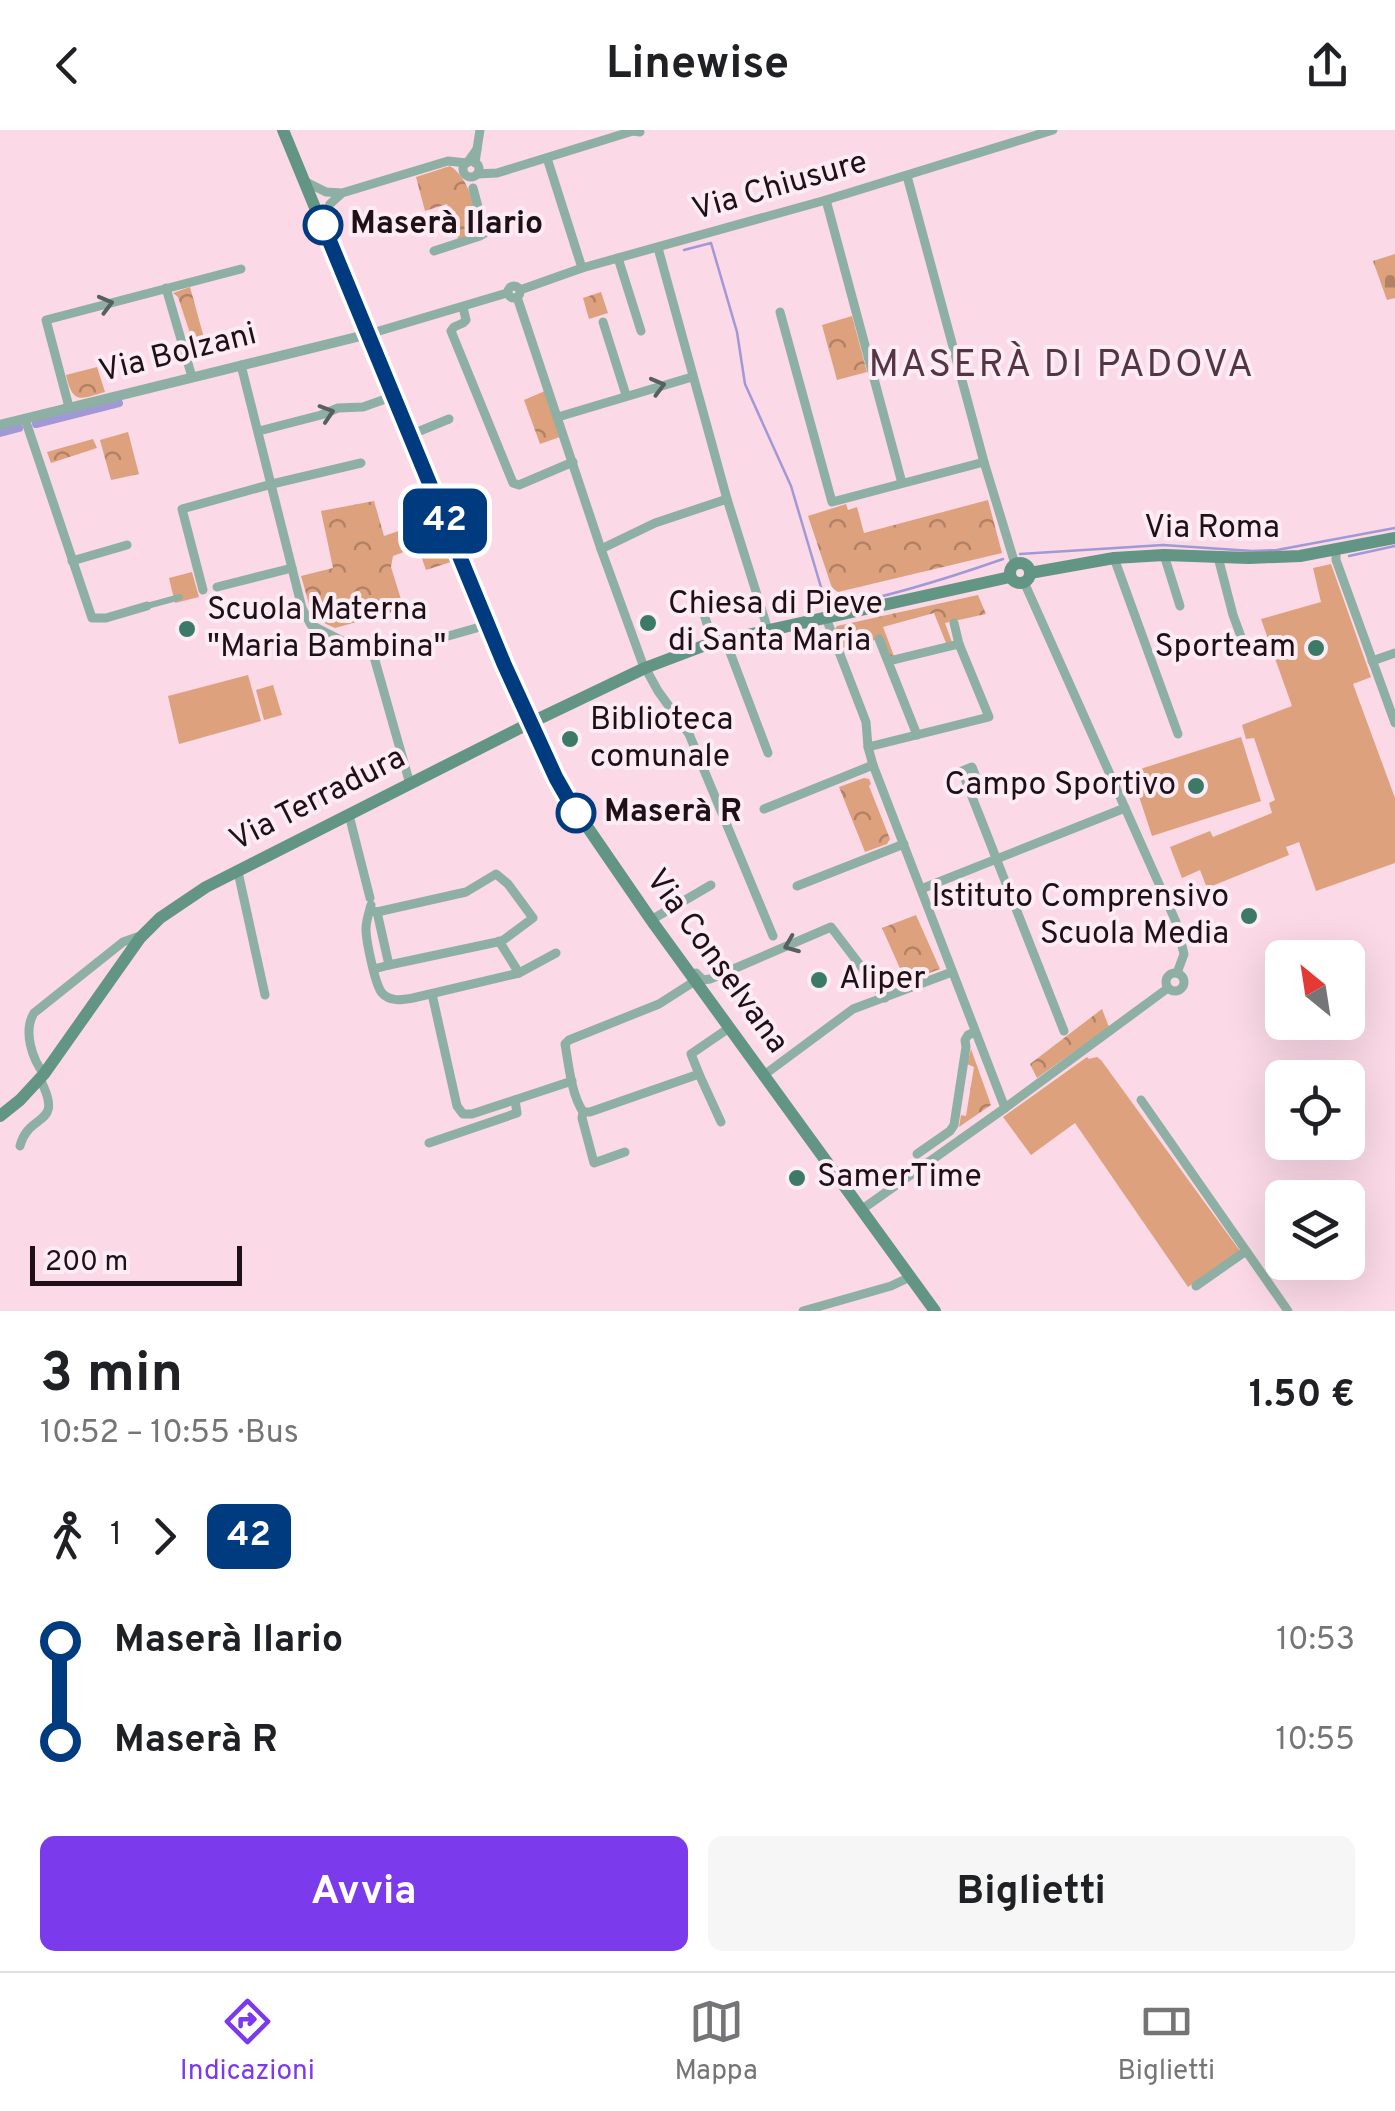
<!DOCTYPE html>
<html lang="it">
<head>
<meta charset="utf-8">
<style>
  :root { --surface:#fff; --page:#f6f6f6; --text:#202124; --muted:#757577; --line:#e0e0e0; --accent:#7c3aed }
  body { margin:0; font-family:Overpass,sans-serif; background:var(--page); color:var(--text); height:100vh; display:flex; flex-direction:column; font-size:38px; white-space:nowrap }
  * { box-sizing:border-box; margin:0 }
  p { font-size:32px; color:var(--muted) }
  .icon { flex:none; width:55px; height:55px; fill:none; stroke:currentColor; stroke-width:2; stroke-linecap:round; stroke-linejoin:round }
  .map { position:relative; height:1181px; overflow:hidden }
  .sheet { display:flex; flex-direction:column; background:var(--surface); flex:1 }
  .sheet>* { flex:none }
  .badge { padding:0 20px; border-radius:15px; font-size:35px; line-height:65px }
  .needle { width:65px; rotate:330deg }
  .controls { position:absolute; left:1265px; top:810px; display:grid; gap:20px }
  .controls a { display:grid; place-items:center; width:100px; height:100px; border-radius:15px; background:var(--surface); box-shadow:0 10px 40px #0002; font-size:50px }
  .scale { position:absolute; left:30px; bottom:25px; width:212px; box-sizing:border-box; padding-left:10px; border:5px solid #1e1016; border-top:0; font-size:28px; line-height:35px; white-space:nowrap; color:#1e1016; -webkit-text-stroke:8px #fdecf3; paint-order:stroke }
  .map>.badge { position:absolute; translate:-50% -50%; box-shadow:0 0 0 5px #fff }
  .legs { display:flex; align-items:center; gap:15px; height:110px; padding:0 40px; font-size:32px }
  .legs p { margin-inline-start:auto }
  .summary { display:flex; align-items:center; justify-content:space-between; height:170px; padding:0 40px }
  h1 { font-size:55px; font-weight:700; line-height:75px }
  .action { display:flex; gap:20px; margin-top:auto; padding:20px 40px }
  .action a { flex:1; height:115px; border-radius:15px; background:var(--accent); color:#fff; font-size:40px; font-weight:700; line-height:115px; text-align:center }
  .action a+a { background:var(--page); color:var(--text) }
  ul { padding:0 40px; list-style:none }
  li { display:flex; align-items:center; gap:35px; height:100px; font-size:38px }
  li i { display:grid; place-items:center; width:15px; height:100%; margin:0 12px; background:currentColor }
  li i::after { content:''; width:25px; height:25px; margin:-12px; border:8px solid; border-radius:50%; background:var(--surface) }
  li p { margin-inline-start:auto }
  li:first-child i { background:linear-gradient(#0000 50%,currentColor 0) }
  li:last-child i { background:linear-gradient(currentColor 50%,#0000 0) }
  header { display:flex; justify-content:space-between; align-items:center; height:130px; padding:0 40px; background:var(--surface); font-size:45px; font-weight:700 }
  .menu { display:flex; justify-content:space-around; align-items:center; height:140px; border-top:2px solid var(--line); background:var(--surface); font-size:28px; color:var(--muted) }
  .menu a { display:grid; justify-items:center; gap:5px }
  .menu .selected { color:var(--accent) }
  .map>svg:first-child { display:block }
  .green { fill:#dea17e }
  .forest { fill:url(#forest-crowns) }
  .cemetery { fill:url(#cemetery-stones) }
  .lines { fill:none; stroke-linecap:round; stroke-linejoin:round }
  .stream { stroke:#a198d6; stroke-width:2.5 }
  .canal { stroke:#a198d6; stroke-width:8 }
  .pedestrian { stroke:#8eafa3; stroke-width:6 }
  .minor { stroke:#8eafa3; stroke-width:9 }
  .tertiary { stroke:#8eafa3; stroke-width:10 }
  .secondary { stroke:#629584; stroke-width:12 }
  .oneway { stroke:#56605c }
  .line-1-casing { stroke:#fff; stroke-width:22 }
  .line-1 { stroke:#003b80; stroke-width:15 }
  .stop-1-dot { fill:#fff; stroke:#003b80; stroke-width:5 }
  .poi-dot { fill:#3c7a67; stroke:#fdecf3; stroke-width:4 }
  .labels { text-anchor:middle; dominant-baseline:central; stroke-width:8; stroke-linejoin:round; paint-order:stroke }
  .street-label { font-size:32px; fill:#1e1016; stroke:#fdecf3 }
  .stop-label { font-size:32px; font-weight:bold; fill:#1e1016; stroke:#fdecf3; text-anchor:start }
  .poi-label { font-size:32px; fill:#1e1016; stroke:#fdecf3; text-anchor:start }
  .quarter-label { font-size:38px; letter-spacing:2.5px; fill:#553544; stroke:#fdecf3 }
</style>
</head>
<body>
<header><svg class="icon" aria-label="back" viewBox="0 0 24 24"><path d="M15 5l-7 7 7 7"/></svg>Linewise<svg class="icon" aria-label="share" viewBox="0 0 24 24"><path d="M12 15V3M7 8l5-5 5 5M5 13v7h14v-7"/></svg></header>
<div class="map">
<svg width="1395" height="1181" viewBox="0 0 1395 1181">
  <defs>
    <pattern id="forest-crowns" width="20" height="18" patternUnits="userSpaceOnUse" patternTransform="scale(2.5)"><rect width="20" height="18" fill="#dea17e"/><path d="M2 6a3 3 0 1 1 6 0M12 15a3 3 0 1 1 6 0" fill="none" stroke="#b38266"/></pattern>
    <pattern id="cemetery-stones" width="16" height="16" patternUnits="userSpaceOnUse" patternTransform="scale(2.5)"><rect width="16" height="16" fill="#dea17e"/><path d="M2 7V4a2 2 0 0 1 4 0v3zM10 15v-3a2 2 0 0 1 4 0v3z" fill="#b38266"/></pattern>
  </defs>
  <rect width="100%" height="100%" fill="#fbd9e7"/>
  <g class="green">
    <polygon points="1331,434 1371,547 1353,554 1395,668 1395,733 1316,761 1299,712 1286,717 1289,725 1207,758 1200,740 1182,748 1170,717 1210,701 1213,707 1272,683 1269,673 1275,670 1254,608 1246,609 1242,595 1292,576 1261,489 1321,472 1313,438"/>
    <polygon points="248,545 261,591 179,614 168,566"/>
    <polygon points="273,555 282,585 264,590 256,560"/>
    <polygon points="1241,607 1261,671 1152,706 1131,642"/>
    <polygon points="1087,927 1089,929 1097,927 1101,930 1240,1121 1188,1157 1075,993 1031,1025 1003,987"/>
  </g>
  <g class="forest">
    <path d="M450 36C470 49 474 77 481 100L458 109 447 74 425 81 416 47Z"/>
    <polygon points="190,157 204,208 193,212 178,167 173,163"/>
    <polygon points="601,162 608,183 589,189 583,168"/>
    <polygon points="852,186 867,242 837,250 822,195"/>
    <path d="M97 237 105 262C80 269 73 275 66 245Z"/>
    <polygon points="545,261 560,307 540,314 524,270"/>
    <polygon points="128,302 139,344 111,350 100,310"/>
    <polygon points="93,309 97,318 51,333 47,322"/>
    <polygon points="988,370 1002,423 838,462 832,458 808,386 846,374 848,380 857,377 864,403"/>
    <polygon points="374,371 384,406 436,388 454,431 426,440 418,417 393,426 391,437 404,479 335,498 313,488 301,446 333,438 321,381"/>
    <polygon points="192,442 199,467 175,473 169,448"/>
    <polygon points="978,465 986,484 945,493 952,512 946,513 934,483 883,497 894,526 889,527 879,509 842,518 835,499 837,496"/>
    <polygon points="864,648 869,649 871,654 869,656 890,709 887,714 865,722 839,657"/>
    <polygon points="916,785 940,839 906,852 882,798"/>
    <polygon points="1102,879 1109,897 1037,948 1030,934"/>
    <polygon points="971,919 991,975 959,997 961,985 966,986 974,937 967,934"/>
  </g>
  <polygon class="cemetery" points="1395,124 1395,168 1387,170 1373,131"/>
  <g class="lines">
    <g class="stream">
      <path d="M684 120 711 113 737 202 745 254 791 356 826 474 829 478C888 467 946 449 1003 429"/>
      <polyline points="1020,424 1163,415 1252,421 1277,420 1395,398"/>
      <polyline points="1349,426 1395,416"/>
    </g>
    <g class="canal">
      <polyline points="36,294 119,273"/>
      <polyline points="0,303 19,298"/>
    </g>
    <polyline class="pedestrian" points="147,476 180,467"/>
    <g class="minor">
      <polyline points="477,19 480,0"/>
      <polyline points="547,28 582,138"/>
      <circle cx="471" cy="39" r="8"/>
      <polyline points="477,44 497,43 633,1 640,2"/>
      <polyline points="907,46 984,332 1015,434"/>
      <polyline points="304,51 326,62 342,63 448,31 467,33 477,19 475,33"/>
      <polyline points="826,70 902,353"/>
      <polyline points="322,93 330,74 340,65"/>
      <polyline points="658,118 727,369 768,500"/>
      <polyline points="434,121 480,106 485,103 473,58"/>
      <polyline points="618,128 641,201"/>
      <circle cx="514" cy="162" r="6"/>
      <polyline points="166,158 192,247"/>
      <polyline points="520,160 582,138 826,70 1053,0"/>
      <polyline points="517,167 601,419 642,532 658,561 689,604 773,806"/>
      <polyline points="463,177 466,190 463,193 454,197 451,201 513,353 519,355 573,332"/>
      <polyline points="780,182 832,372 984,332"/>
      <polyline points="603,192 626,265"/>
      <polyline points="369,204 507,163"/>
      <polyline points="241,235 302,478 311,495 374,527 487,495"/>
      <polyline points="69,277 46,190 241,139"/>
      <polyline points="558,287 692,247"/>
      <polyline points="25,289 92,488 106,488 147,476"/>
      <polyline points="259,301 321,285 338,278 363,277 394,266"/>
      <polyline points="410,305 449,289"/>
      <polyline points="601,419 655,393 727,369"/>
      <polyline points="1336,420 1336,430 1395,593"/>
      <polyline points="1164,425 1180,476"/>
      <polyline points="1218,427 1233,485 1243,512"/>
      <polyline points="1114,428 1178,604"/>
      <polyline points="72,431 127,415"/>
      <polyline points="1024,452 1176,792 1184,824 1177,843"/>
      <polyline points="217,457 292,438"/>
      <polyline points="203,460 182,379 272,354 361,333"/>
      <polyline points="699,469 713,512"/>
      <polyline points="826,488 866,592 868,617 873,635 1005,978"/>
      <polyline points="954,493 959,514"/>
      <polyline points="725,509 768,623"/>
      <polyline points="879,509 917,605"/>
      <polyline points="374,527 410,654"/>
      <polyline points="1372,531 1395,523"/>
      <polyline points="868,617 989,587 959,514 889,531"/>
      <path d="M969 658 979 655 972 637 962 641C973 670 985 699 996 728L1064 901"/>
      <polyline points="764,679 873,635"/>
      <polyline points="349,685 370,768"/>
      <polyline points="238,742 265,865"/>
      <polyline points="797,756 904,714"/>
      <polyline points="921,759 1125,678"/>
      <path d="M371 775C369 782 366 791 366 799 366 810 375 855 382 863 390 872 402 870 413 868L519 843 556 823"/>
      <polyline points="372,781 377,782 389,835 374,839"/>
      <polyline points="377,782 466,762 496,744 508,754 533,788 502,811 389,835"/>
      <polyline points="651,790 711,755"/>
      <polyline points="499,811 519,843"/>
      <circle cx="1175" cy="852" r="9"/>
      <polyline points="696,843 703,850 710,849 831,797 885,868"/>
      <polyline points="432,864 457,976 463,984 472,984 572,951"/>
      <path d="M44 944C32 929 23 901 34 883L123 812 137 807 140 808"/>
      <polyline points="699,944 721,992"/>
      <polyline points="764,945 853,879 952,842"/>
      <polyline points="1141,970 1288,1181"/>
      <polyline points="583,982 590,982 699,944 691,924 729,898"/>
      <polyline points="429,1013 517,983 515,970"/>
      <path d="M20 1016C29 981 65 998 40 949"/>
      <path d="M625 1022 594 1033 582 988 583 982C571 963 569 936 565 914L569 910 659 874 695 851"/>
      <polyline points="917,1024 950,1001 954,995 966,917 965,910 968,905 975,902"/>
      <polyline points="861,1080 1005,978 1168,858"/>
      <polyline points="1196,1156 1246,1121"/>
      <polyline points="803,1181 891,1156 910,1147"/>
    </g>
    <polyline class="tertiary" points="0,295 369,204"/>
    <g class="secondary">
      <polyline points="283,0 487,495 530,593 564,663 654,794 935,1181"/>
      <circle cx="1020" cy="443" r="10"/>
      <polyline points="1030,443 1114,428 1164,425 1249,428 1300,426 1395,408"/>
      <polyline points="0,986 20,970 44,944 140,808 160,788 206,757 530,593 645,538 711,513 1010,447"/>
    </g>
  </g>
  <defs><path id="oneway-chevron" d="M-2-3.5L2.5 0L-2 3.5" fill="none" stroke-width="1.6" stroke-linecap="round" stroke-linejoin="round" transform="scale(2.5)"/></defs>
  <g class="oneway">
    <use href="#oneway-chevron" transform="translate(106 174) rotate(-15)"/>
    <use href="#oneway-chevron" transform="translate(658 256) rotate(-15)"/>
    <use href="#oneway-chevron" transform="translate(327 283) rotate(-18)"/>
    <use href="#oneway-chevron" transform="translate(791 815) rotate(158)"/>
  </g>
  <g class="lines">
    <g class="line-1-casing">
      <polyline id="line-1" points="323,95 504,534 556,648 576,683"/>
    </g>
    <use href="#line-1" class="line-1"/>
  </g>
  <g class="stop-1-dot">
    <circle cx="323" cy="95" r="18"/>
    <circle cx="576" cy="683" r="18"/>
  </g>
  <g class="poi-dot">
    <circle cx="648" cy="493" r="10"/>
    <circle cx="187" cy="499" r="10"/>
    <circle cx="1316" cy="518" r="10"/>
    <circle cx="570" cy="609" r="10"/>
    <circle cx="1196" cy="656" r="10"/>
    <circle cx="1249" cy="786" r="10"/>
    <circle cx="819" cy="850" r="10"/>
    <circle cx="797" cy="1048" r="10"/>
  </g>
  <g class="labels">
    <g class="street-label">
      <text transform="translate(780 57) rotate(-16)">Via Chiusure</text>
      <text transform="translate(178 224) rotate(-14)">Via Bolzani</text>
      <text x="1212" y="399">Via Roma</text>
      <text transform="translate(318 670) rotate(-27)">Via Terradura</text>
      <text transform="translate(716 832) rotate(54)">Via Conselvana</text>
    </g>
    <g class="stop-label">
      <text x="350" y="95">Maserà Ilario</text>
      <text x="604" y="683">Maserà R</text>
    </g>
    <g class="poi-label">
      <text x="668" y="475">Chiesa di Pieve<tspan x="668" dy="37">di Santa Maria</tspan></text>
      <text x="207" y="481">Scuola Materna<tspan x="207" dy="37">"Maria Bambina"</tspan></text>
      <text x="1296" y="518" text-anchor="end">Sporteam</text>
      <text x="590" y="591">Biblioteca<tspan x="590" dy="37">comunale</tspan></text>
      <text x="1176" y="656" text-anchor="end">Campo Sportivo</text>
      <text x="1229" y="768" text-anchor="end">Istituto Comprensivo<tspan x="1229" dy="37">Scuola Media</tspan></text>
      <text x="839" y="850">Aliper</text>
      <text x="817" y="1048">SamerTime</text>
    </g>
    <g class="quarter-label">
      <text x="1062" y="236">MASERÀ DI PADOVA</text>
    </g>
  </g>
</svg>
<div class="controls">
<a><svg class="needle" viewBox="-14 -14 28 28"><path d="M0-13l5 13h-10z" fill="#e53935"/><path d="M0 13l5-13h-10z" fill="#757577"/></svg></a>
<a><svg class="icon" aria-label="locate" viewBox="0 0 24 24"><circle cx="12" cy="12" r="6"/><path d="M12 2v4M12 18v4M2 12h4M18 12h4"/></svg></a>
<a><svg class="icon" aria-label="layers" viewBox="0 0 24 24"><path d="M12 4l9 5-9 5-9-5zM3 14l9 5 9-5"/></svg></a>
</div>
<div class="scale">200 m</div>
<b class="badge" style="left:445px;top:391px;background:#003b80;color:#fff">42</b>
</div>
<section class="sheet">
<div class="summary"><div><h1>3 min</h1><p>10:52 – 10:55 · Bus</p></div><b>1.50 €</b></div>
<div class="legs"><svg class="icon" aria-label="walk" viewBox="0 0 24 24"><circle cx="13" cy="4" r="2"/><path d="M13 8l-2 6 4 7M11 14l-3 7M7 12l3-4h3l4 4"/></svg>1<svg class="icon" aria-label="forward" viewBox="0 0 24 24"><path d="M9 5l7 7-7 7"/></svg><b class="badge" style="background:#003b80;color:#fff">42</b></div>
<ul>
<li><i style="color:#003b80"></i><b>Maserà Ilario</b><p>10:53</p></li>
<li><i style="color:#003b80"></i><b>Maserà R</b><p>10:55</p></li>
</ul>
<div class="action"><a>Avvia</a><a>Biglietti</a></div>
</section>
<nav class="menu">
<a class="selected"><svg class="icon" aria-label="directions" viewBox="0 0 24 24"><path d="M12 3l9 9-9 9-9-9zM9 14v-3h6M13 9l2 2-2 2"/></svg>Indicazioni</a>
<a><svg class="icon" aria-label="map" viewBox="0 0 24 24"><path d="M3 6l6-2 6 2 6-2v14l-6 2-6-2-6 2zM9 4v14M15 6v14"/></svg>Mappa</a>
<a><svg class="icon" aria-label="tickets" viewBox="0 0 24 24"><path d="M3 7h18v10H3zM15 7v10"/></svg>Biglietti</a>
</nav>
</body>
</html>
